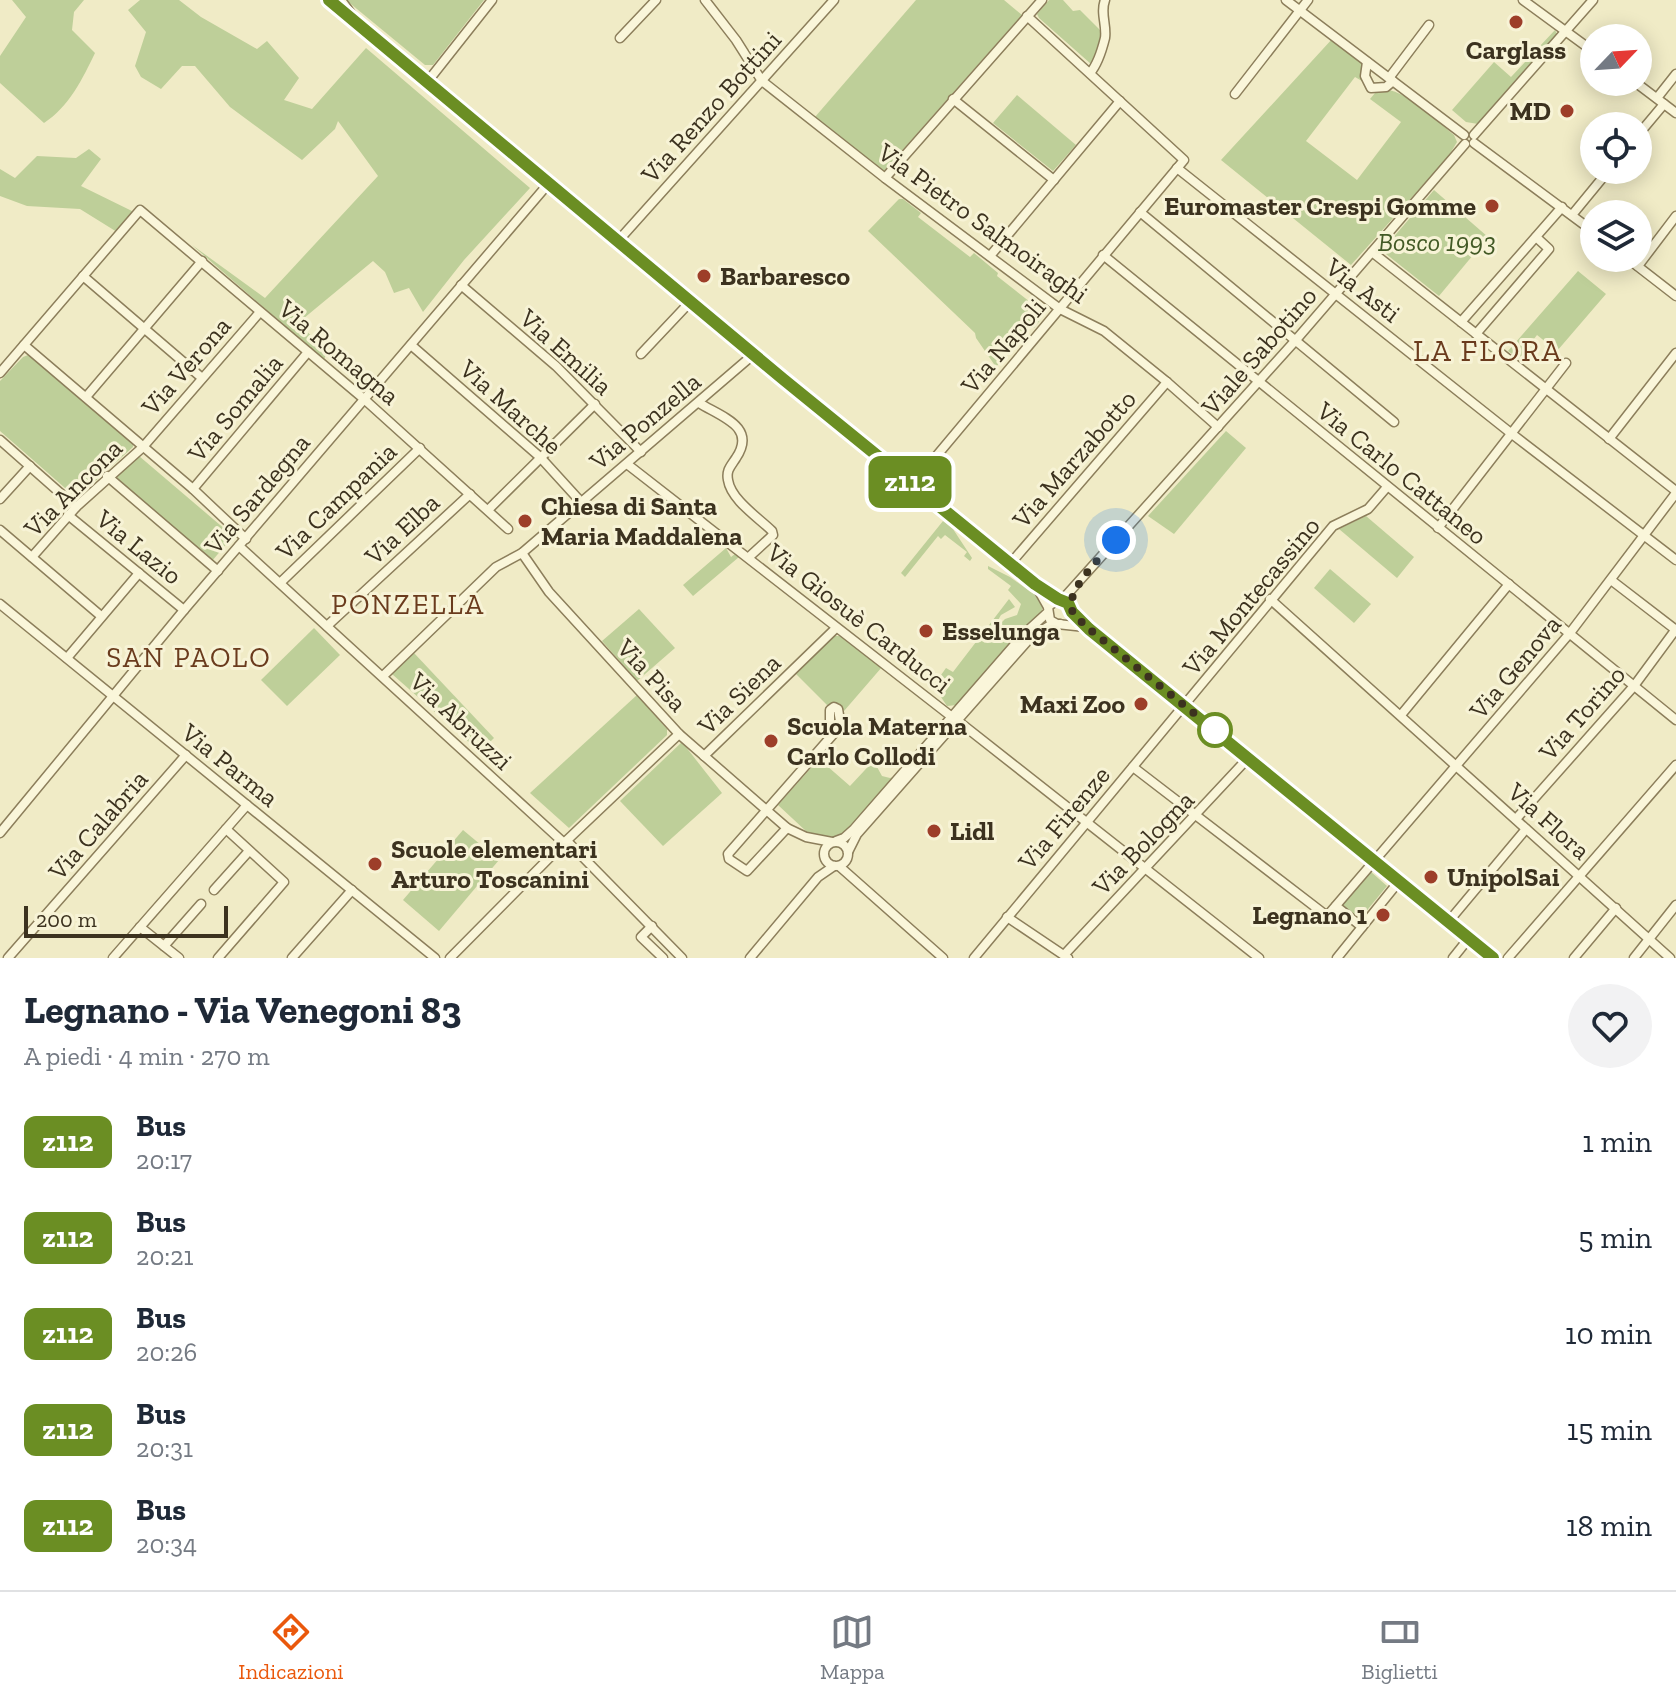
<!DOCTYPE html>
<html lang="it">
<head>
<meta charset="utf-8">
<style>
  :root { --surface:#fff; --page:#f2f2f3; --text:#1f2937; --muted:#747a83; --line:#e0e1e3; --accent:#ea580c }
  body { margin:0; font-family:"Zilla Slab",serif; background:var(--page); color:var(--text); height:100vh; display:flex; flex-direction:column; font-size:30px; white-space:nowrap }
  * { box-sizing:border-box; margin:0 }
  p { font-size:26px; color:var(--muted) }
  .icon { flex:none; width:44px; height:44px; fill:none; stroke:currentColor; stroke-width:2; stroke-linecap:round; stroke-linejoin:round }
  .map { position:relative; height:958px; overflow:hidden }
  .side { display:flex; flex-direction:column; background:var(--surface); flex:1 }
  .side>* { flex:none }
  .badge { padding:0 16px; border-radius:12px; font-size:28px; line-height:52px }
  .needle { width:52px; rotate:65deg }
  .buttons { position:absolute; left:1580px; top:24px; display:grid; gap:16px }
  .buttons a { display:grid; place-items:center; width:72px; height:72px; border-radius:50%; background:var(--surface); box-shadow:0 4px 20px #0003; font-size:40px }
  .scale { position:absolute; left:24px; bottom:20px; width:204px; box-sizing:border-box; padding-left:8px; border:4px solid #3c321f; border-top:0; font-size:22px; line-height:28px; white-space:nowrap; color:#3c321f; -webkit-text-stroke:6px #f7f3d6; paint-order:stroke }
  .you { position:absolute; width:40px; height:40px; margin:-20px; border:6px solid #fff; border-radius:50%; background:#1a73e8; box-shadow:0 0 0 12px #1a73e833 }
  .map>.badge { position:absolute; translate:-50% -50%; box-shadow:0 0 0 4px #fff }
  .round { display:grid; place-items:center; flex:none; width:84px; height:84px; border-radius:42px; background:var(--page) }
  .overview { display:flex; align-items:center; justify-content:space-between; height:136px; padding:0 24px }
  h1 { font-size:38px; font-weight:800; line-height:60px }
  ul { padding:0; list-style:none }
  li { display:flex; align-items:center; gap:24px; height:96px; padding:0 24px }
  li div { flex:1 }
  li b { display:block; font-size:30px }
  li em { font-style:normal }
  li .badge { min-width:88px; font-weight:700; text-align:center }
  .tab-bar { display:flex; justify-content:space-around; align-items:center; height:112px; border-top:2px solid var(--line); background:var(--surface); font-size:22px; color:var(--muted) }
  .tab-bar a { display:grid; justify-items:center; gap:4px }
  .tab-bar .active { color:var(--accent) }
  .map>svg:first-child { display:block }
  .green { fill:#becf99 }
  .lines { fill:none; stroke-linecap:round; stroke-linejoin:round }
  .minor-casing { stroke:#8c7e5b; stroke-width:11 }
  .minor { stroke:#faf6da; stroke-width:8 }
  .line-casing { stroke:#fff; stroke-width:18 }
  .line { stroke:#6b8e23; stroke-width:12 }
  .walk { stroke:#3c321f; stroke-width:8; stroke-dasharray:0 14.4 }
  .poi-dot { fill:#9d3e29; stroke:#f7f3d6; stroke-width:3 }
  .stop-dot { fill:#fff; stroke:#6b8e23; stroke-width:4 }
  .labels { text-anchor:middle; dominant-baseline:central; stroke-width:6; stroke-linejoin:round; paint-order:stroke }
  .poi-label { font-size:26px; font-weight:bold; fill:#3c321f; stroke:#f7f3d6; text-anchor:start }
  .street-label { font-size:26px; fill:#3c321f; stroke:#f7f3d6 }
  .park-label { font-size:26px; font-style:italic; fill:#425925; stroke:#f7f3d6 }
  .neighbourhood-label { font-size:28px; letter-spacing:2px; fill:#6a3b1d; stroke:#f7f3d6 }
  .quarter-label { font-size:30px; letter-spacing:2px; fill:#6a3b1d; stroke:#f7f3d6 }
</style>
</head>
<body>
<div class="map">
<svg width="1676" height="958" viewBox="0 0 1676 958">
  <rect width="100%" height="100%" fill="#f0ebc6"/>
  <g class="green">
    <path d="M12 0H84L74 12 72 30 95 53C83 78 69 107 44 123L0 83V56L26 17Z"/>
    <polygon points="140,0 179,0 201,17 257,49 267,41 299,78 284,100 312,109 366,48 530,188 464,260 423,312 409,288 394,293 385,272 373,261 298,323 327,351 324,360 192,245 265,298 378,176 338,121 335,129 302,160 230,107 195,66 182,66 161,89 141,77 135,66 146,32 128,10"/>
    <polygon points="346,0 484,0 433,65 425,65"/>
    <polygon points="916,0 1004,0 1022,15 883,172 815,117"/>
    <polygon points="1049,0 1063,0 1073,11 1080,10 1103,33 1091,64 1039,18 1037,14"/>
    <polygon points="1555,30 1558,36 1478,124 1466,122 1452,110 1494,62 1511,77"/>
    <path d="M1333 38 1362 60 1367 84 1355 77 1306 141 1357 180 1401 122 1370 99 1375 93 1372 90C1398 81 1435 119 1454 135L1457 142 1448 157 1351 265 1221 160Z"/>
    <polygon points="1017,95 1076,145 1053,171 993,123"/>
    <polygon points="89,149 101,159 81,186 134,212 117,232 80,209 27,206 0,196 0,169 15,178 37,156 76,158"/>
    <polygon points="1434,190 1488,237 1439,296 1386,254 1385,247"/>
    <polygon points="899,199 903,199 921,213 918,217 970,257 974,253 998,273 997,276 1039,309 1042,306 1048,310 1034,328 1029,325 996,367 976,338 975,333 868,231"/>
    <polygon points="1578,271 1606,294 1557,351 1537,335 1519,359 1508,351"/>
    <polygon points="28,355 133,444 133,447 81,494 73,495 0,431 0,381 23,357"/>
    <polygon points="1226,431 1246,448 1174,534 1148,516"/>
    <polygon points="139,456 233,536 212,561 114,477"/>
    <polygon points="1366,516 1414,557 1397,578 1339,529"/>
    <polygon points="943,521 953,529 972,558 970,561 964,556 967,552 945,535 941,539 938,536 905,577 901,573"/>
    <polygon points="726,548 731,557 735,554 739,557 693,596 683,585"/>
    <path d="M988 566 1010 577 1042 600V612C1034 622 1024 625 1014 635H1004L999 625 1005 619 1017 615 1021 604 1008 590 1011 586 988 569Z"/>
    <polygon points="1330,569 1371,604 1354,623 1314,588"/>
    <path d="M1009 599 1015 607 1001 615 994 627C997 637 1004 644 1015 640L957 705 947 706 941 697 942 688 938 687 941 675 946 668 953 672Z"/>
    <polygon points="639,609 675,648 637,681 602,641"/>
    <polygon points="314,628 340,655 287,706 261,680"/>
    <polygon points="833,636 841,636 882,667 844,711 839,703 828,706 795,673"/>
    <polygon points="414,653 494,738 480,752 392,674"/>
    <polygon points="637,695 667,729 667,735 569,828 530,793"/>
    <polygon points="682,742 722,793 663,846 620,801"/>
    <polygon points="878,756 886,764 877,767 882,776 890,778 896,776 899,779 837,848 822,846 778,805 819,759 850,786"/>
    <polygon points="463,830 499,860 439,931 403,900"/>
    <polygon points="1370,871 1387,886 1359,920 1342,906"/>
  </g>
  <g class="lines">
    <g class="minor-casing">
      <g id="minor">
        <polyline points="329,0 783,379 1035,584 1068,603 1072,612 1089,629 1493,958"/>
        <polyline points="341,0 352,15"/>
        <polyline points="705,0 736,40 762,81 885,178 1060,309 1104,331 1167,382 1218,427"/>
        <polyline points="1286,0 1464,135"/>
        <polyline points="1523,0 1594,52"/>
        <polyline points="620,38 656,0"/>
        <polyline points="1367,62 1365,76 1371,88 1386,87 1393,81"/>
        <path d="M1090 73C1098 64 1102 50 1105 38 1107 25 1100 13 1105 0"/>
        <polyline points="1389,78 1429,25"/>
        <polyline points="428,81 492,0"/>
        <polyline points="1635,82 1676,113"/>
        <polyline points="1235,94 1308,0"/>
        <polyline points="1657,98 1676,74"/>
        <polyline points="953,99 1054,180"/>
        <polyline points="1474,135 1593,0"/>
        <polyline points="1638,135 1664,104"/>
        <polyline points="1474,143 1594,232"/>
        <polyline points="1177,168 1512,434 1676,560"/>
        <polyline points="885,178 1042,0"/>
        <polyline points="1140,212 1394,422"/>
        <polyline points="1572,215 1609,170"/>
        <polyline points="618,241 834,0"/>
        <polyline points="1372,252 1676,491"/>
        <polyline points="1103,255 1676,720"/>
        <polyline points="990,256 1120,101"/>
        <polyline points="1627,258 1676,296"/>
        <polyline points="1638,266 1676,216"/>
        <polyline points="83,276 202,378"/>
        <polyline points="461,285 556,366 641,452"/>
        <polyline points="1461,322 1562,207"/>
        <polyline points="1476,334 1549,249 1536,237"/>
        <polyline points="24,345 193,489 246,539"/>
        <polyline points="411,345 540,457 581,502"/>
        <polyline points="641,354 691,301"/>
        <polyline points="0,373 140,210 364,399 508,529"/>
        <polyline points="86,397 202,261"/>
        <path d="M699 403C722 417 757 427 736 458 731 466 726 470 728 480 731 500 759 518 772 531L773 535 749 557"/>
        <polyline points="1609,439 1676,353"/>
        <polyline points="0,440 76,507"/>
        <polyline points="627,464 952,717"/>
        <polyline points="107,476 218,571"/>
        <polyline points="913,484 1184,160 1027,16"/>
        <polyline points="193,489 308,352"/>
        <polyline points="0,499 30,466"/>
        <polyline points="488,510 595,404"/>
        <polyline points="68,515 184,610"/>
        <polyline points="1438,528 1566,363"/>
        <polyline points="0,530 101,616"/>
        <polyline points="239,546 564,843 569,843 682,958"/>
        <polyline points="522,553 549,592 679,734 787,828 806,837 832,842"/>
        <polyline points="32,557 76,507 143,447 260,312"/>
        <polyline points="1010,564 1167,382"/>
        <polyline points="1611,580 1676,630"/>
        <polyline points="280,583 420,448"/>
        <polyline points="1035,584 1048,607"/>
        <polyline points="1058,599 1048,607 1050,620 1057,624 1085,627"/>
        <polyline points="1270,599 1670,958"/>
        <polyline points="1062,600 1295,341 1465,144"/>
        <polyline points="0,604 435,958"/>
        <polyline points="327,626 470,494"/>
        <polyline points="67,658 139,573"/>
        <polyline points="383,676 496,567 522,553 754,354"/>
        <polyline points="1401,715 1509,584"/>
        <polyline points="958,721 1259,958"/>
        <polyline points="704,756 836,628"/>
        <polyline points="1133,767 1327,916 1570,633 1676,493"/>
        <polyline points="1516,819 1634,686 1676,629"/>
        <polyline points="787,828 747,871 729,859 728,854 836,731 840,721 838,709 834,707 830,710 830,737"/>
        <polyline points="0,833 184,610 549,183"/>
        <polyline points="836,841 844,838 854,829 1024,634 1047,613"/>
        <circle cx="836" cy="854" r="12"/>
        <polyline points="848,852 857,834 1031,637 1049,626 1060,624"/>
        <polyline points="839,866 943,958"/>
        <polyline points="214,890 249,851"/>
        <polyline points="1336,906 1362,927"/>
        <polyline points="1007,917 1068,958"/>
        <polyline points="1449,921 1526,829"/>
        <polyline points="652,926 641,937 663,958"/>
        <polyline points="140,927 179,958"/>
        <polyline points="164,946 201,904"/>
        <polyline points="1064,955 1249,757"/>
        <polyline points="8,958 186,755"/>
        <polyline points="113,958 247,805"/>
        <polyline points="218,958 284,882 226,829"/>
        <polyline points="292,958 352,890"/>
        <polyline points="450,958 564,843 679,734"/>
        <polyline points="750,958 818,877 834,866"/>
        <polyline points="974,958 1333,526 1368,509 1387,487"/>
        <polyline points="1337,958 1400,880"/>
        <polyline points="1453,958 1469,938"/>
        <polyline points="1508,958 1676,765"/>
        <polyline points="1574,958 1616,908"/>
        <polyline points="1634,958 1676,905"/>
      </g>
    </g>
    <use href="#minor" class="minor"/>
  </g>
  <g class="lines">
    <g class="line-casing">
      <polyline id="line" points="329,0 783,379 1035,584 1058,599 1068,603 1072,612 1089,629 1493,958"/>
    </g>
    <use href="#line" class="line"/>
    <path class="walk" d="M1116 540C1104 554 1065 590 1072 610 1074 617 1084 623 1089 629L1215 730"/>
  </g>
  <g class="poi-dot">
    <circle cx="1516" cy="22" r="8"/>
    <circle cx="1567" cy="111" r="8"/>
    <circle cx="1492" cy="206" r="8"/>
    <circle cx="704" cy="276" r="8"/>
    <circle cx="525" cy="521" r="8"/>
    <circle cx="926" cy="631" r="8"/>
    <circle cx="1141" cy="704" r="8"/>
    <circle cx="771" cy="741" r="8"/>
    <circle cx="934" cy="831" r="8"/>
    <circle cx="375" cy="864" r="8"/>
    <circle cx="1431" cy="877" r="8"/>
    <circle cx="1383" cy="915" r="8"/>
  </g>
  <circle class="stop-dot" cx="1215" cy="730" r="16"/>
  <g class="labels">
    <g class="poi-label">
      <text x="1516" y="50" text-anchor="middle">Carglass</text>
      <text x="1551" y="111" text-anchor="end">MD</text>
      <text x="1476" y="206" text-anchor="end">Euromaster Crespi Gomme</text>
      <text x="720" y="276">Barbaresco</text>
      <text x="541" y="506">Chiesa di Santa<tspan x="541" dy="30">Maria Maddalena</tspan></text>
      <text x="942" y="631">Esselunga</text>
      <text x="1125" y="704" text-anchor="end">Maxi Zoo</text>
      <text x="787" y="726">Scuola Materna<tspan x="787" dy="30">Carlo Collodi</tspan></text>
      <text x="950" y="831">Lidl</text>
      <text x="391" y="849">Scuole elementari<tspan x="391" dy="30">Arturo Toscanini</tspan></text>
      <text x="1447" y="877">UnipolSai</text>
      <text x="1367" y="915" text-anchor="end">Legnano 1</text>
    </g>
    <g class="street-label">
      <text transform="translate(711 107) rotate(-48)">Via Renzo Bottini</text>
      <text transform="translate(983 223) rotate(36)">Via Pietro Salmoiraghi</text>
      <text transform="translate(1363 290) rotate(38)">Via Asti</text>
      <text transform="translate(1003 346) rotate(-50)">Via Napoli</text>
      <text transform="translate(1259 351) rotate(-49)">Viale Sabotino</text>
      <text transform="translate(339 352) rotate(40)">Via Romagna</text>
      <text transform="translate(566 352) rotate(42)">Via Emilia</text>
      <text transform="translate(186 366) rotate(-49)">Via Verona</text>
      <text transform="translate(511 407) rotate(42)">Via Marche</text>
      <text transform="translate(235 408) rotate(-50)">Via Somalia</text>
      <text transform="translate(645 421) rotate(-40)">Via Ponzella</text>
      <text transform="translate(1074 459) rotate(-49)">Via Marzabotto</text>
      <text transform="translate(1402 473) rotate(39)">Via Carlo Cattaneo</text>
      <text transform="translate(73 488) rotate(-45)">Via Ancona</text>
      <text transform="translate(257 494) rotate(-50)">Via Sardegna</text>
      <text transform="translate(336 501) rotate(-44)">Via Campania</text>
      <text transform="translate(402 529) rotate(-43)">Via Elba</text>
      <text transform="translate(139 547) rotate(39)">Via Lazio</text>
      <text transform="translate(1251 596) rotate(-50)">Via Montecassino</text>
      <text transform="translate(859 618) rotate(38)">Via Giosuè Carducci</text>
      <text transform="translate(1515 667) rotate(-50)">Via Genova</text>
      <text transform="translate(652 675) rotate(47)">Via Pisa</text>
      <text transform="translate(739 694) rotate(-44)">Via Siena</text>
      <text transform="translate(1582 713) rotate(-49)">Via Torino</text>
      <text transform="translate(461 721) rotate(43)">Via Abruzzi</text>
      <text transform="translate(230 765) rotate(39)">Via Parma</text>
      <text transform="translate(1064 818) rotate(-50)">Via Firenze</text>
      <text transform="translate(1549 821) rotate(42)">Via Flora</text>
      <text transform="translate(98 825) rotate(-49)">Via Calabria</text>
      <text transform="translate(1143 843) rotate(-46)">Via Bologna</text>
    </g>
    <g class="park-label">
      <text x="1437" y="242">Bosco 1993</text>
    </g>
    <g class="neighbourhood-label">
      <text x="408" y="604">PONZELLA</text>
      <text x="189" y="657">SAN PAOLO</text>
    </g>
    <g class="quarter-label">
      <text x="1488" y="351">LA FLORA</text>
    </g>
  </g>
</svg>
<div class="buttons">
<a><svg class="needle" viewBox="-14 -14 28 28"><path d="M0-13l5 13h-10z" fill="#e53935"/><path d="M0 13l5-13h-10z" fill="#747a83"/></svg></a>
<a><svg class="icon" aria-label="locate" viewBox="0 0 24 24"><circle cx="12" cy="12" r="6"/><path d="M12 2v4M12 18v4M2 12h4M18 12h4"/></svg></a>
<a><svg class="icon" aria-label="layers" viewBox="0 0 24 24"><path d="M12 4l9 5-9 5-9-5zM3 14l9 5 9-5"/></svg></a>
</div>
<div class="scale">200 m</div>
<div class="you" style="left:1116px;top:540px"></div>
<b class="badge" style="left:910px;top:482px;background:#6b8e23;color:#fff">z112</b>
</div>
<section class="side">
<div class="overview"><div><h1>Legnano - Via Venegoni 83</h1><p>A piedi · 4 min · 270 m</p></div><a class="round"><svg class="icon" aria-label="heart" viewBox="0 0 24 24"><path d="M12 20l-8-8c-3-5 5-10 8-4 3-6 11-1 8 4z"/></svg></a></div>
<ul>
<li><span class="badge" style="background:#6b8e23;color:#fff">z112</span><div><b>Bus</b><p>20:17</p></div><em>1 min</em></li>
<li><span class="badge" style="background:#6b8e23;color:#fff">z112</span><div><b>Bus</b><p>20:21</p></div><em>5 min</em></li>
<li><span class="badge" style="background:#6b8e23;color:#fff">z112</span><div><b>Bus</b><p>20:26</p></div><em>10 min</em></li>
<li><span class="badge" style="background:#6b8e23;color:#fff">z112</span><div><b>Bus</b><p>20:31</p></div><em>15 min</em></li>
<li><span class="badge" style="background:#6b8e23;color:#fff">z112</span><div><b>Bus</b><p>20:34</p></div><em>18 min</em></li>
</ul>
</section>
<nav class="tab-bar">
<a class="active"><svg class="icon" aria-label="directions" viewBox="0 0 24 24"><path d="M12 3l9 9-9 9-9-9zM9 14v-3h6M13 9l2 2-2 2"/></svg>Indicazioni</a>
<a><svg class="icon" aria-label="map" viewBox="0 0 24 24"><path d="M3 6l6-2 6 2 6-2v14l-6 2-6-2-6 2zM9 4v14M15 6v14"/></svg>Mappa</a>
<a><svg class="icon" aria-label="tickets" viewBox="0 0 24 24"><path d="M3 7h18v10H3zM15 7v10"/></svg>Biglietti</a>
</nav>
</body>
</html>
